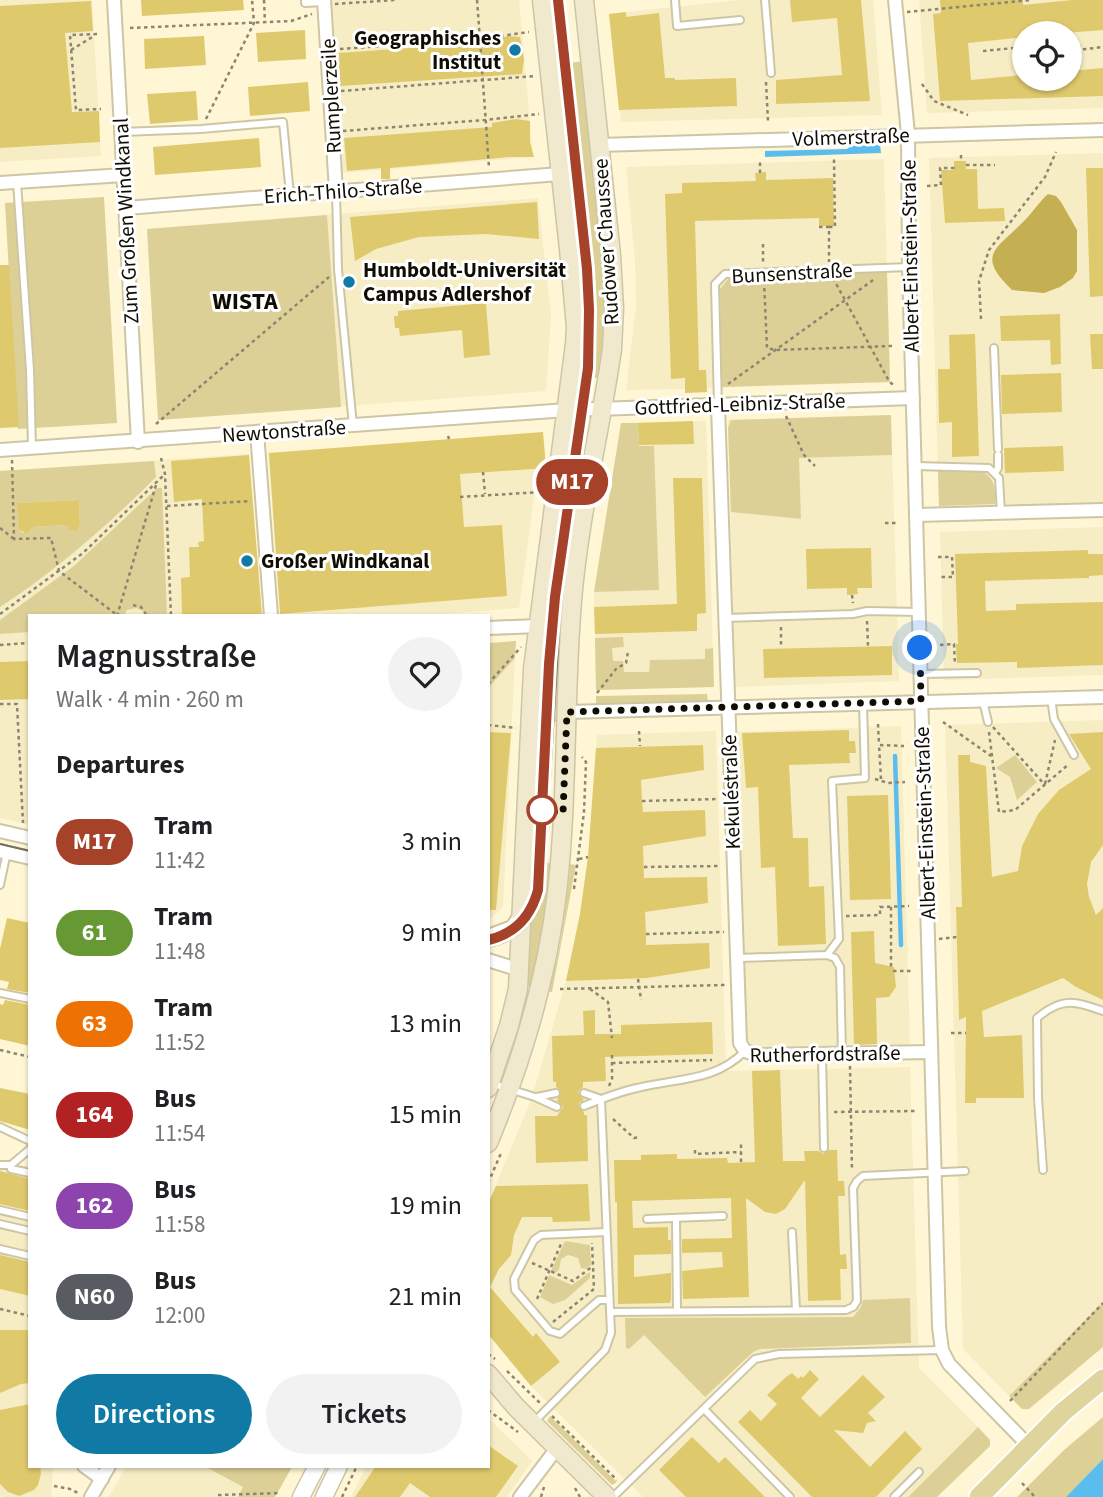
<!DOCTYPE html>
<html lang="en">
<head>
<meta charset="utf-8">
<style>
  :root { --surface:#fff; --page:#f2f2f2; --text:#202124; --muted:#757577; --accent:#117aa4 }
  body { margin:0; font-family:"Source Sans 3",sans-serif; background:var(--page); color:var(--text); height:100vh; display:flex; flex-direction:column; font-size:26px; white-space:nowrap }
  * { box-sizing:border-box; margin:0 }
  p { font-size:23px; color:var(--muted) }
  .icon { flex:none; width:38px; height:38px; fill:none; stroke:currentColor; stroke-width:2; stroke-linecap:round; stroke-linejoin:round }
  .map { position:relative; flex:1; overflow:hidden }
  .panel { position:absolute; left:28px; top:614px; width:462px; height:854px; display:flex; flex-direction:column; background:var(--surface); border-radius:0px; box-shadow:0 2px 5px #0004 }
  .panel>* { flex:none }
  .badge { padding:0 14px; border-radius:23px; font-size:24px; line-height:46px }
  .controls { position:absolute; left:1012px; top:21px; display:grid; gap:14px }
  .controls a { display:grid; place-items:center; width:70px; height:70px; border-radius:50%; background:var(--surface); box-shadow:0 2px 5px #0004; font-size:35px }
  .you { position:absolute; width:35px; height:35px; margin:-18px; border:5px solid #fff; border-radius:50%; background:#1a73e8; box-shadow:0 0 0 10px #1a73e833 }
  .map>.badge { position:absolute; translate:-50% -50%; box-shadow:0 0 0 4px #fff }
  h2 { padding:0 28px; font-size:26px; line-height:63px }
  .round { display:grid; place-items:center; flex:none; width:74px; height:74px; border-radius:37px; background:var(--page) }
  .headline { display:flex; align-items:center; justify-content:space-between; height:119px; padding:0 28px }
  h1 { font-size:33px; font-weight:600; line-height:52px }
  .action { display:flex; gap:14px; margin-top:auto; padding:14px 28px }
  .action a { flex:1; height:80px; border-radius:42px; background:var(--accent); color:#fff; font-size:28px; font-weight:600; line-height:80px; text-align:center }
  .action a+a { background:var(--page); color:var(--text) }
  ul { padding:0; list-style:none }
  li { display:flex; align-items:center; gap:21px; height:91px; padding:0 28px }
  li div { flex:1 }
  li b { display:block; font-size:26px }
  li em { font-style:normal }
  li .badge { min-width:77px; font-weight:700; text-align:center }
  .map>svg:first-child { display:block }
  .built { fill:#f7edc4; fill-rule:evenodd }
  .green { fill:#ddd097; fill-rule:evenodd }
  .forest { fill:#c4af52 }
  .water { fill:#5abdee }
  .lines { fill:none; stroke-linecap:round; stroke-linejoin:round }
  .stream { stroke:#5abdee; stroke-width:4.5 }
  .building { fill:#dfc96d }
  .service-casing { stroke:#cdc6a5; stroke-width:10 }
  .minor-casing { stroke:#cdc6a5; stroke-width:16 }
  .tertiary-casing { stroke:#cdc6a5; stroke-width:19 }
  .secondary-casing { stroke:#cdc6a5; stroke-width:21 }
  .primary-casing { stroke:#fff; stroke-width:23 }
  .path { stroke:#8c8670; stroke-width:2.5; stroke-dasharray:3.5 3.5; stroke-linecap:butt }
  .service { stroke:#fff; stroke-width:6 }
  .minor { stroke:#fff; stroke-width:12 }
  .tertiary { stroke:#fff; stroke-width:16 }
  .secondary { stroke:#f0e9ce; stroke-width:18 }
  .primary { stroke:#e0d49d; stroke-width:19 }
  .tram { stroke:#746f5b; stroke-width:2 }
  .line-casing { stroke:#fff; stroke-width:16 }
  .line { stroke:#a6422a; stroke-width:10 }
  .walk { stroke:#100d03; stroke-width:7; stroke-dasharray:0 12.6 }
  .poi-dot { fill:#117aa4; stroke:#fff; stroke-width:2.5 }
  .stop-dot { fill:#fff; stroke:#a6422a; stroke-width:3.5 }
  .labels { text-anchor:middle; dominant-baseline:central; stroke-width:6; stroke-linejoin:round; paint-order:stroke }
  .poi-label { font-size:21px; font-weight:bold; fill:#100d03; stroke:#fff; text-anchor:start }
  .street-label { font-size:21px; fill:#100d03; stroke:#fff }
  .quarter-label { font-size:24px; font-weight:bold; fill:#100d03; stroke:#fff }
</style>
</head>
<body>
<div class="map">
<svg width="1103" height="1497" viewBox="0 0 1103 1497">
  <rect width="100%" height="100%" fill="#fef6d5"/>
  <g class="built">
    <polygon points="0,0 92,0 101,156 0,162"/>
    <polygon points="329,0 519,0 533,157 342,173"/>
    <polygon points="738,0 873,0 882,115 621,122 609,14"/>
    <path d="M919 0H1103V108L927 113ZM1024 33H1069V79H1024Z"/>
    <polygon points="1103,153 1103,503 939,507 929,158"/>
    <polygon points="884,159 890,382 707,388 707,392 685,393 685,389 626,390 636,306 635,260 626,167"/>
    <polygon points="538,198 551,315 546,391 158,420 147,229"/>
    <polygon points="891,415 899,681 735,687 728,420"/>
    <polygon points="706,421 714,687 596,690 594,592 621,423"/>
    <polygon points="543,432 546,468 538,469 519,608 413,616 281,616 268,453"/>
    <polygon points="249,454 262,616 30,616 30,825 0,818 0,471"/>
    <polygon points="1103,527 1103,675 944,680 940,532"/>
    <polygon points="515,658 503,907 488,921 488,688"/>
    <polygon points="1103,720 1103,1302 1009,1396 963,1349 945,725"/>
    <polygon points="901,726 910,1045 757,1049 747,1042 746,1036 737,732"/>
    <polygon points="716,731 726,1071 910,1067 919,1368 978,1427 908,1497 643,1497 531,1386 488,1334 488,1204 531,1100 566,981 580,914 589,848 597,735"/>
    <polygon points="0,1160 30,1167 30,1466 53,1467 51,1497 4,1497 0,1495"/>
    <polygon points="488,1418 532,1461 507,1497 351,1497 366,1467 488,1466"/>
    <polygon points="126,1467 292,1467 275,1497 109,1497"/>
  </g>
  <g class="green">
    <polygon points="584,61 606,265 608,321 602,377 578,381 556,65"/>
    <polygon points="104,197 117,423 18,429 5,203"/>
    <polygon points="327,215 341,407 158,420 147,229"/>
    <polygon points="887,272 890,382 722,387 720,289 730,277"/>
    <polygon points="891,415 892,455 799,458 801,519 731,512 728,428 731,420"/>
    <polygon points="621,423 638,423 639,446 654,446 659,590 594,592"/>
    <polygon points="569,440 590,443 560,722 538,721 541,661"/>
    <path d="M154 461 156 477C107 526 57 570 0 607V471ZM79 500 80 526 75 531 67 527V513L65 525 33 527 35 515 30 531 23 533 19 529 18 503Z"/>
    <path d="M972 469C992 472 997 485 995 504L939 506 938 471Z"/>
    <polygon points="157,488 162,488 167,616 146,616 143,611 136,608 127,610 124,616 30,616 30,632 0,634 0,620 74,566"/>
    <polygon points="623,637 624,647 612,648 613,661 623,661 624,672 649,672 650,660 705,659 705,649 713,648 714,687 596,690 595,638"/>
    <polygon points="516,641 515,658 490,686 489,643"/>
    <polygon points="707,694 708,703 596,707 596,696"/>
    <polygon points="1015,755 1037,782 1017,800 1010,777 996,768"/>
    <polygon points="536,862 554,863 533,987 524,985 531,872 535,871"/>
    <path d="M568 864 576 865 552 992 545 991C560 972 566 899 570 871Z"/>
    <polygon points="565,1241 590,1245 591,1265 586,1269 581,1268 578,1258 568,1255 561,1259 559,1270 555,1273 551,1271"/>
    <polygon points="590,1272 590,1278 565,1300 553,1304 540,1297 549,1275 572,1285"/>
    <polygon points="910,1298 911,1343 760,1349 753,1352 705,1397 644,1335 629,1349 626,1348 625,1318 853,1317 861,1307 863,1300"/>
    <polygon points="1103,1302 1103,1347 1029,1409 1022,1409 1009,1396"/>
    <polygon points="550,1416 617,1482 612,1485 547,1421"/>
    <polygon points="1103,1417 1103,1459 1066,1497 1017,1497 1064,1450"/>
    <polygon points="978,1427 990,1440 990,1446 937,1497 908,1497"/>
    <polygon points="206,1467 292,1467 275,1497 238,1497 243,1487"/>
  </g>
  <path class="forest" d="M1048 194 1056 196 1061 202 1077 230V271L1073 278 1060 287 1044 293 1012 290C974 254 998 248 1025 220 1033 212 1039 202 1048 194Z"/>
  <g class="water">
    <polygon points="880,144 881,153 765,157 765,151 847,149 852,145"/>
    <polygon points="1103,1459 1103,1497 1066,1497"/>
  </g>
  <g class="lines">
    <polyline class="stream" points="895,756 901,945"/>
  </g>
  <g class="building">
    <polygon points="141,0 243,0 244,10 142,16"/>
    <polygon points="790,0 861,0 870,101 776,104 776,80 842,75 837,18 792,22"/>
    <polygon points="940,0 1023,0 1023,5 1072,0 1103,0 1103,30 1065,33 1024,33 1024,37 968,43 971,80 1024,75 1024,79 1069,79 1069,71 1103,68 1103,96 940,101 933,14 941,13"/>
    <polygon points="91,1 93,31 65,33 72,112 99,111 100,142 0,148 0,6"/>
    <polygon points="626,12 626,17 659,13 665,78 675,78 675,80 736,78 737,106 619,110 609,14"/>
    <polygon points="305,30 306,59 258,62 256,33"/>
    <polygon points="204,36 206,65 145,69 144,39"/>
    <polygon points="508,36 520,37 524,59 522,74 340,86 338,53 481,43"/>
    <polygon points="308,82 310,111 250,116 248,87"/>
    <polygon points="196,91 198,120 150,124 147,94"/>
    <polygon points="516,119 530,121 530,142 534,157 509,157 390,168 390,179 381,179 381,168 347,171 344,138 492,127 492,123"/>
    <polygon points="259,138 261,167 155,175 153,147"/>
    <polygon points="954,161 966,161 966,169 977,169 978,209 1004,208 1005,221 945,223 941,170 954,170"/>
    <polygon points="1086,168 1103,168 1103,296 1090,297"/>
    <polygon points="766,172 766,180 833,178 834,226 819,226 819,218 695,221 699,370 706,370 707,392 685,393 685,378 671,379 665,194 682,193 682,183 756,181 755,173"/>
    <polygon points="537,202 539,239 486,234 419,237 376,249 355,261 350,217"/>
    <polygon points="0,265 9,265 19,427 0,428"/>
    <polygon points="486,303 490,355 464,358 462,330 400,336 399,328 395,328 394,316 398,316 398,311"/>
    <polygon points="1060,314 1061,364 1051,365 1050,340 1001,341 1000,316"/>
    <polygon points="975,334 979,456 952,457 952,422 939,423 938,369 950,369 949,335"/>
    <polygon points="1090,334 1103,334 1103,369 1092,369"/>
    <polygon points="1061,373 1062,412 1002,414 1001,375"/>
    <polygon points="693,421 694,444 639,445 638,423"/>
    <polygon points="543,432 546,468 460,474 464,527 502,525 507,596 280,614 269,453"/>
    <polygon points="1063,446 1064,471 1005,473 1004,448"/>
    <polygon points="249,455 262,616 182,616 181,578 190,577 189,547 199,547 198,542 204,541 202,499 174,502 171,461"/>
    <polygon points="673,478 702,478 706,613 697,614 697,631 595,634 594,607 677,604"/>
    <polygon points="79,500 80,525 77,531 70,530 66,525 32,527 30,531 25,533 19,529 17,503"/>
    <polygon points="871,548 872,588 857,588 858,594 847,595 847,588 807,589 806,549"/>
    <polygon points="1088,550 1088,554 1103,554 1103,575 1089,576 1089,578 985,581 986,611 1016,610 1016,604 1103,602 1103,665 1017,668 1017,662 957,663 956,644 958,644 955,554"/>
    <polygon points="892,646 892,675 764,678 763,649"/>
    <polygon points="30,661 30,699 0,700 0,662"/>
    <polygon points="849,730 849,741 855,741 856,753 849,753 850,763 789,765 793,838 808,838 809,887 824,886 826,944 778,946 775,867 761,868 758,787 746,788 742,733"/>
    <polygon points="488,732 511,733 496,910 488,910"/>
    <polygon points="1103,732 1103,845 1091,862 1087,884 1089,897 1096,915 1103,908 1103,1000 1076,987 1063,978 982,1011 984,1037 1022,1035 1024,1098 976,1098 976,1103 965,1103 966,1017 959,1020 956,907 962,907 958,755 970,755 970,762 986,766 992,877 1018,871 1022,846 1038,814 1059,790 1091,769 1069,734"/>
    <polygon points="703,745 704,770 641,780 642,801 643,812 705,810 706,836 643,846 644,878 707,877 708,903 645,912 646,934 646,945 709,943 710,968 647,978 566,981 580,914 588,857 596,748"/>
    <polygon points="888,795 891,899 850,900 847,796"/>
    <polygon points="7,918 30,923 30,993 7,989 9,982 0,980 0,949"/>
    <polygon points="874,931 875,963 894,967 896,987 889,997 876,998 877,1044 854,1045 851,932"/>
    <polygon points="5,1000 30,1005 30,1046 0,1039 0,1004 3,1005"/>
    <polygon points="595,1010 595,1034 621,1034 621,1025 712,1022 713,1054 605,1057 606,1081 583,1082 583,1087 578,1092 584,1100 579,1103 579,1107 584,1112 584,1115 587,1115 588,1161 536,1163 535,1116 557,1116 563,1107 557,1101 561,1091 556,1087 556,1082 553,1082 552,1036 584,1035 583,1011"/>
    <polygon points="780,1070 783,1161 805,1161 804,1151 819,1151 823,1154 829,1150 837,1150 838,1181 844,1181 845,1196 838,1196 840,1255 846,1254 847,1269 840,1269 841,1300 808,1301 805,1180 785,1209 776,1214 765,1212 746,1198 749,1297 683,1299 682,1271 723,1267 722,1252 682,1253 682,1239 732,1238 731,1198 632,1201 633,1228 668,1227 668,1240 671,1240 671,1254 634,1255 634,1277 671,1273 671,1299 670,1303 618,1304 617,1202 615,1202 614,1160 641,1160 641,1155 677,1154 677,1159 727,1158 728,1163 755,1162 752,1071"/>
    <polygon points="0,1088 30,1094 30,1130 0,1121"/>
    <polygon points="0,1171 30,1179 30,1211 0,1204"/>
    <polygon points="588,1184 590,1221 553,1222 552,1217 522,1217 514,1235 511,1255 499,1269 490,1287 533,1337 536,1333 560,1362 531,1386 488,1334 488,1204 496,1186"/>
    <polygon points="0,1255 30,1262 30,1296 0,1289"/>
    <polygon points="0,1330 30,1330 30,1383 21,1384 0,1393"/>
    <polygon points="810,1370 819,1379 801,1398 820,1417 863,1375 885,1397 868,1413 876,1421 867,1423 863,1433 834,1430 870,1467 905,1431 922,1449 876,1497 812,1497 738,1422 750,1410 761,1421 777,1404 767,1395 786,1377 792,1373 798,1379 801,1376 803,1378"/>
    <polygon points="30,1404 30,1466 40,1466 41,1474 38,1485 34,1490 19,1496 8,1492 0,1484 0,1410"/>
    <polygon points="692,1437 719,1463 725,1457 765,1497 686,1497 659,1470"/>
    <polygon points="488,1445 518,1466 496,1497 430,1497 410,1483 400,1497 355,1497 376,1466 488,1466"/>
  </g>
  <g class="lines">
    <g class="service-casing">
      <g id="service">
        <polyline points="305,0 305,3 324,2"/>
        <polyline points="675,0 677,26 740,20"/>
        <polyline points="765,0 771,73"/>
        <polyline points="122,132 201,129 283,122 290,195"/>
        <polyline points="17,182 30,370 32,448"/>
        <polyline points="336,191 338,269 353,426"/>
        <polyline points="994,348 998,449"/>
        <polyline points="718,406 715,284 725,274 909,267"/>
        <polyline points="916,466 989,468 999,478 1001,513"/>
        <polyline points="995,473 998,468 998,455"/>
        <polyline points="726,618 853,614 867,611 920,612"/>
        <polyline points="921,674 977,673"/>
        <polyline points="1051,698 1054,719 1074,755"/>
        <polyline points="983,701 988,722"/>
        <polyline points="0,885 7,852"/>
        <polyline points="827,955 839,939 832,781 865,778 863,703"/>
        <polyline points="738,958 827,955 835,958 840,967 842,1053"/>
        <polyline points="0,993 30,999"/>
        <polyline points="822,1054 824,1148"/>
        <polyline points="490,1083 535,1097 557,1107"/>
        <polyline points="584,1093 601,1099"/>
        <polyline points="537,1097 556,1093"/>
        <path d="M584 1106C601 1099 619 1092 637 1088 676 1078 715 1082 745 1051"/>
        <polyline points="0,1127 30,1141"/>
        <polyline points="0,1165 11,1165 30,1149"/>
        <polyline points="11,1165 11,1169 30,1173"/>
        <path d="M1043 1170 1038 1098 1037 1018C1062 997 1074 1001 1103 1011"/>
        <polyline points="0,1210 30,1217"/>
        <polyline points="676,1218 677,1311"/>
        <polyline points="647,1219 723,1216"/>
        <polyline points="0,1224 30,1231"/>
        <polyline points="606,1232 541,1235 534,1240 514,1279 515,1290 550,1331 560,1334 599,1300 609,1300"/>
        <polyline points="792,1232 796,1309"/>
        <polyline points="0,1249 30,1256"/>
        <polyline points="612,1312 846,1310 853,1307 857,1301 853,1188 857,1181 863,1176 965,1171"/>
        <polyline points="704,1409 790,1497"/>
        <polyline points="533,1423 605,1350 611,1333 601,1099"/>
        <polyline points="613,1497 755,1359 779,1354 942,1350"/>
        <polyline points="894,1497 919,1472"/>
      </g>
    </g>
    <g class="minor-casing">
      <g id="minor">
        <polyline points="114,0 138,442"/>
        <polyline points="324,0 336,191"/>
        <polyline points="895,0 908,134 909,267 939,1327 942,1350 949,1364 1028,1445"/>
        <polyline points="599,145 1103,130"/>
        <polyline points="0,183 124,175"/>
        <polyline points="126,208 560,174"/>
        <polyline points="718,406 740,1043 745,1051 758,1055 931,1052"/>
        <polyline points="257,432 271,616"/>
        <polyline points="0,450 567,410 913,398"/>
        <polyline points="917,515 1103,510"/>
        <polyline points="488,628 538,626"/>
        <polyline points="567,712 1103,697"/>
        <polyline points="0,831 30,838"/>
        <polyline points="0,851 30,858"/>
        <polyline points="488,936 512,927 522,913"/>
        <polyline points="488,960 520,970"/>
        <polyline points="84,1466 102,1479"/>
        <polyline points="91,1497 109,1466"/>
        <polyline points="520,1497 557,1448"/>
      </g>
    </g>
    <g class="tertiary-casing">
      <g id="tertiary">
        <polyline points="301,1497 317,1466"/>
        <polyline points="324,1497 339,1466"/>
      </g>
    </g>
    <g class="secondary-casing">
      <g id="secondary">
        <polyline points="488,1088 509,1026 518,989 533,669 575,344 576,327 569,249 542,0"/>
        <path d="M488 1143C521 1064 547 978 557 893 568 796 564 698 572 601 579 516 600 432 612 349L614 308 611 255 584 0"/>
        <polyline points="488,1374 516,1407 607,1497"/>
      </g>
    </g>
    <g class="primary-casing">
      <polyline id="primary" points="979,1497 1063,1412 1103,1379"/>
    </g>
    <g class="path">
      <polyline points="264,0 265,23"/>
      <polyline points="477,0 481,53"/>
      <polyline points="335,4 395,0"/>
      <polyline points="907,12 1031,0"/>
      <polyline points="130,28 291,21 312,14"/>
      <polyline points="97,34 70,35 76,110 101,109"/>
      <polyline points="340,49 480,39 529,32"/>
      <polyline points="71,50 94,36"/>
      <polyline points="983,51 1024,47"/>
      <polyline points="1069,51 1103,47"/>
      <polyline points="481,57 487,137"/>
      <polyline points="766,82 768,121"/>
      <polyline points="922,84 934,101 968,115"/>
      <polyline points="341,91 536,76"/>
      <polyline points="206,119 254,23 252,0"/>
      <polyline points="343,131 485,120 539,114"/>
      <polyline points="487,141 489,167"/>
      <polyline points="961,155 961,161"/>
      <polyline points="966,165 995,165"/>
      <polyline points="760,173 760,161"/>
      <polyline points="941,185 940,168 958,168"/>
      <polyline points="927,186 941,185"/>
      <polyline points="819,227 829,227 829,262"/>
      <polyline points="829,227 835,227 834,159"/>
      <polyline points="763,244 763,264"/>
      <polyline points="833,278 889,381 893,385"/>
      <polyline points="764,281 767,348 775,350 892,346"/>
      <polyline points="981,319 979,281 989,250 1045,177 1056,152"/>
      <polyline points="728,384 876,278"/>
      <polyline points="786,416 804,455 815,466"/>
      <polyline points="156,424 329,277"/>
      <polyline points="448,436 449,439"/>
      <polyline points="161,458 165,474 171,616"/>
      <polyline points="12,460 14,539 51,538 59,571 117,615"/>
      <polyline points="483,472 485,494"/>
      <polyline points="460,497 541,492"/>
      <polyline points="167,506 251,501"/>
      <polyline points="885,523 897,523"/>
      <polyline points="0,528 14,539"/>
      <polyline points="938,557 952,557 953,577 938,577"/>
      <polyline points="852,595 853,603"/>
      <polyline points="133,605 141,607 147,616"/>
      <polyline points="0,614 83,553 165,474"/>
      <polyline points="117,616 156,485"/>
      <polyline points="867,621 868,646"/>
      <polyline points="781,627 781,648"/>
      <polyline points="0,645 30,643"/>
      <polyline points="940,645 954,644 955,665"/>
      <polyline points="488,684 521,647"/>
      <polyline points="597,693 616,669 626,663 628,652"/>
      <polyline points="0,704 17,704 23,823"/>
      <polyline points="943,722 991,756"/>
      <polyline points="878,724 879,745"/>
      <polyline points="488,725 516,728"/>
      <polyline points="993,727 1045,785"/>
      <polyline points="639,731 640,746"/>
      <polyline points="989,732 999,812 1015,810 1069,764"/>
      <polyline points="875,779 888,783 905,782"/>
      <polyline points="881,779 879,745 904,746"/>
      <polyline points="1045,784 1055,740"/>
      <polyline points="642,801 719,799"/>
      <polyline points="579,859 588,857"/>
      <polyline points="644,867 721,866"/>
      <polyline points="574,889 584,812 586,762 582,757"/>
      <polyline points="891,907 891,967"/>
      <polyline points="846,916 880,915 880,907 909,906"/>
      <polyline points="646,934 724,932"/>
      <polyline points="939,939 957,937"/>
      <polyline points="893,971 911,971"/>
      <polyline points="638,979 641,1000"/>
      <polyline points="560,989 725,985"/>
      <polyline points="590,989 608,1002 612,1038"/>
      <polyline points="951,1033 966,1033"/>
      <polyline points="0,1050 30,1057"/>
      <polyline points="612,1063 712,1060"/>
      <polyline points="850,1066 852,1171"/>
      <polyline points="609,1086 612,1079 612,1055"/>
      <polyline points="834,1112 915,1111"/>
      <polyline points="613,1119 634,1138 640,1137"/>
      <polyline points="695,1150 695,1154 741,1152"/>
      <polyline points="741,1162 741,1143"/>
      <polyline points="488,1183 502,1151"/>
      <polyline points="532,1263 573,1281 593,1266"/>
      <polyline points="537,1299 561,1244"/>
      <polyline points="0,1309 30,1316"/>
      <polyline points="553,1322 594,1289 592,1243"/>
      <polyline points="488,1354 495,1359"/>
      <polyline points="507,1371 540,1403"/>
      <polyline points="1010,1401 1103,1303"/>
      <polyline points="488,1410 518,1432"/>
      <polyline points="552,1416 617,1480"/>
      <polyline points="1022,1483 1035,1497"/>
      <polyline points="54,1486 70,1489 80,1494"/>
      <polyline points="575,1488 580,1497"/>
      <polyline points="218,1495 281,1493"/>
      <polyline points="342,1497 357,1466"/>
      <polyline points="541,1497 544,1487"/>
    </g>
    <use href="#service" class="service"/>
    <use href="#minor" class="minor"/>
    <use href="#tertiary" class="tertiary"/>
    <use href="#secondary" class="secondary"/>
    <use href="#primary" class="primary"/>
    <g class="tram">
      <polyline points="0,844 30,851"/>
      <path d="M488 947C516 942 537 922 543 895L561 597 593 369 595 312 592 269 564 0"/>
    </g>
  </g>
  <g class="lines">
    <g class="line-casing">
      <path id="line" d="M488 940C515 934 531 916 538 890L549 664 555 597 588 368 589 310 587 269 558 0"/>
    </g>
    <use href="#line" class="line"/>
    <polyline class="walk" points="542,810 563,813 567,712 921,701 920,648"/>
  </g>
  <g class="poi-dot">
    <circle cx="515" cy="50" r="7"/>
    <circle cx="349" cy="282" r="7"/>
    <circle cx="247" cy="561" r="7"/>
  </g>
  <circle class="stop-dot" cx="542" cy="810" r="14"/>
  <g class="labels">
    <g class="poi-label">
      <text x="501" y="38" text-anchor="end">Geographisches<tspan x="501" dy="24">Institut</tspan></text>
      <text x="363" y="270">Humboldt-Universität<tspan x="363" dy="24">Campus Adlershof</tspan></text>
      <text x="261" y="561">Großer Windkanal</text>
    </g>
    <g class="street-label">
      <text transform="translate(331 96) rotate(-93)">Rumplerzeile</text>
      <text transform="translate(851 137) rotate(-2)">Volmerstraße</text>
      <text transform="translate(343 191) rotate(-4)">Erich-Thilo-Straße</text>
      <text transform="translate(126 221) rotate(-93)">Zum Großen Windkanal</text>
      <text transform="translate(606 242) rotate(-94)">Rudower Chaussee</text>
      <text transform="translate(910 256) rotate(-91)">Albert-Einstein-Straße</text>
      <text transform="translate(792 273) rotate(-3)">Bunsenstraße</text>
      <text transform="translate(740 404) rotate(-2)">Gottfried-Leibniz-Straße</text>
      <text transform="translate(284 431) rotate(-4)">Newtonstraße</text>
      <text transform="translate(731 792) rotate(-92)">Kekuléstraße</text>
      <text transform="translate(925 823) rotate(-92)">Albert-Einstein-Straße</text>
      <text transform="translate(825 1054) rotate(-1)">Rutherfordstraße</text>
    </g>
    <g class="quarter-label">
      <text x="245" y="301">WISTA</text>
    </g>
  </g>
</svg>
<div class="controls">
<a><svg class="icon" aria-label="locate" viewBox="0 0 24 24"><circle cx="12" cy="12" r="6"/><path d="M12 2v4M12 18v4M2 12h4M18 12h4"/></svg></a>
</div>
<div class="you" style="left:920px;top:648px"></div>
<b class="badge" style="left:572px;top:482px;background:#a6422a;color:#fff">M17</b>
<section class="panel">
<div class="headline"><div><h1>Magnusstraße</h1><p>Walk · 4 min · 260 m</p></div><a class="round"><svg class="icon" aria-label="heart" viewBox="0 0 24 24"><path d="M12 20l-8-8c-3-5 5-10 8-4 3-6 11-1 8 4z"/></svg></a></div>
<h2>Departures</h2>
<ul>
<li><span class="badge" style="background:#a6422a;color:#fff">M17</span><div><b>Tram</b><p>11:42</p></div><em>3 min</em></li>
<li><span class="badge" style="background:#693;color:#fff">61</span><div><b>Tram</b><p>11:48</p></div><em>9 min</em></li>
<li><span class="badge" style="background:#ee7203;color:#fff">63</span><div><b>Tram</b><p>11:52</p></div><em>13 min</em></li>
<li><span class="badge" style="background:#b22222;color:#fff">164</span><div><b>Bus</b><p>11:54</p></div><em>15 min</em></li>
<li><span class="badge" style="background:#8e44ad;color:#fff">162</span><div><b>Bus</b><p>11:58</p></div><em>19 min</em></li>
<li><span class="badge" style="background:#595b62;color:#fff">N60</span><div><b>Bus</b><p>12:00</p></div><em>21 min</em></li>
</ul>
<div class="action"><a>Directions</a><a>Tickets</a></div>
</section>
</div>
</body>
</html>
